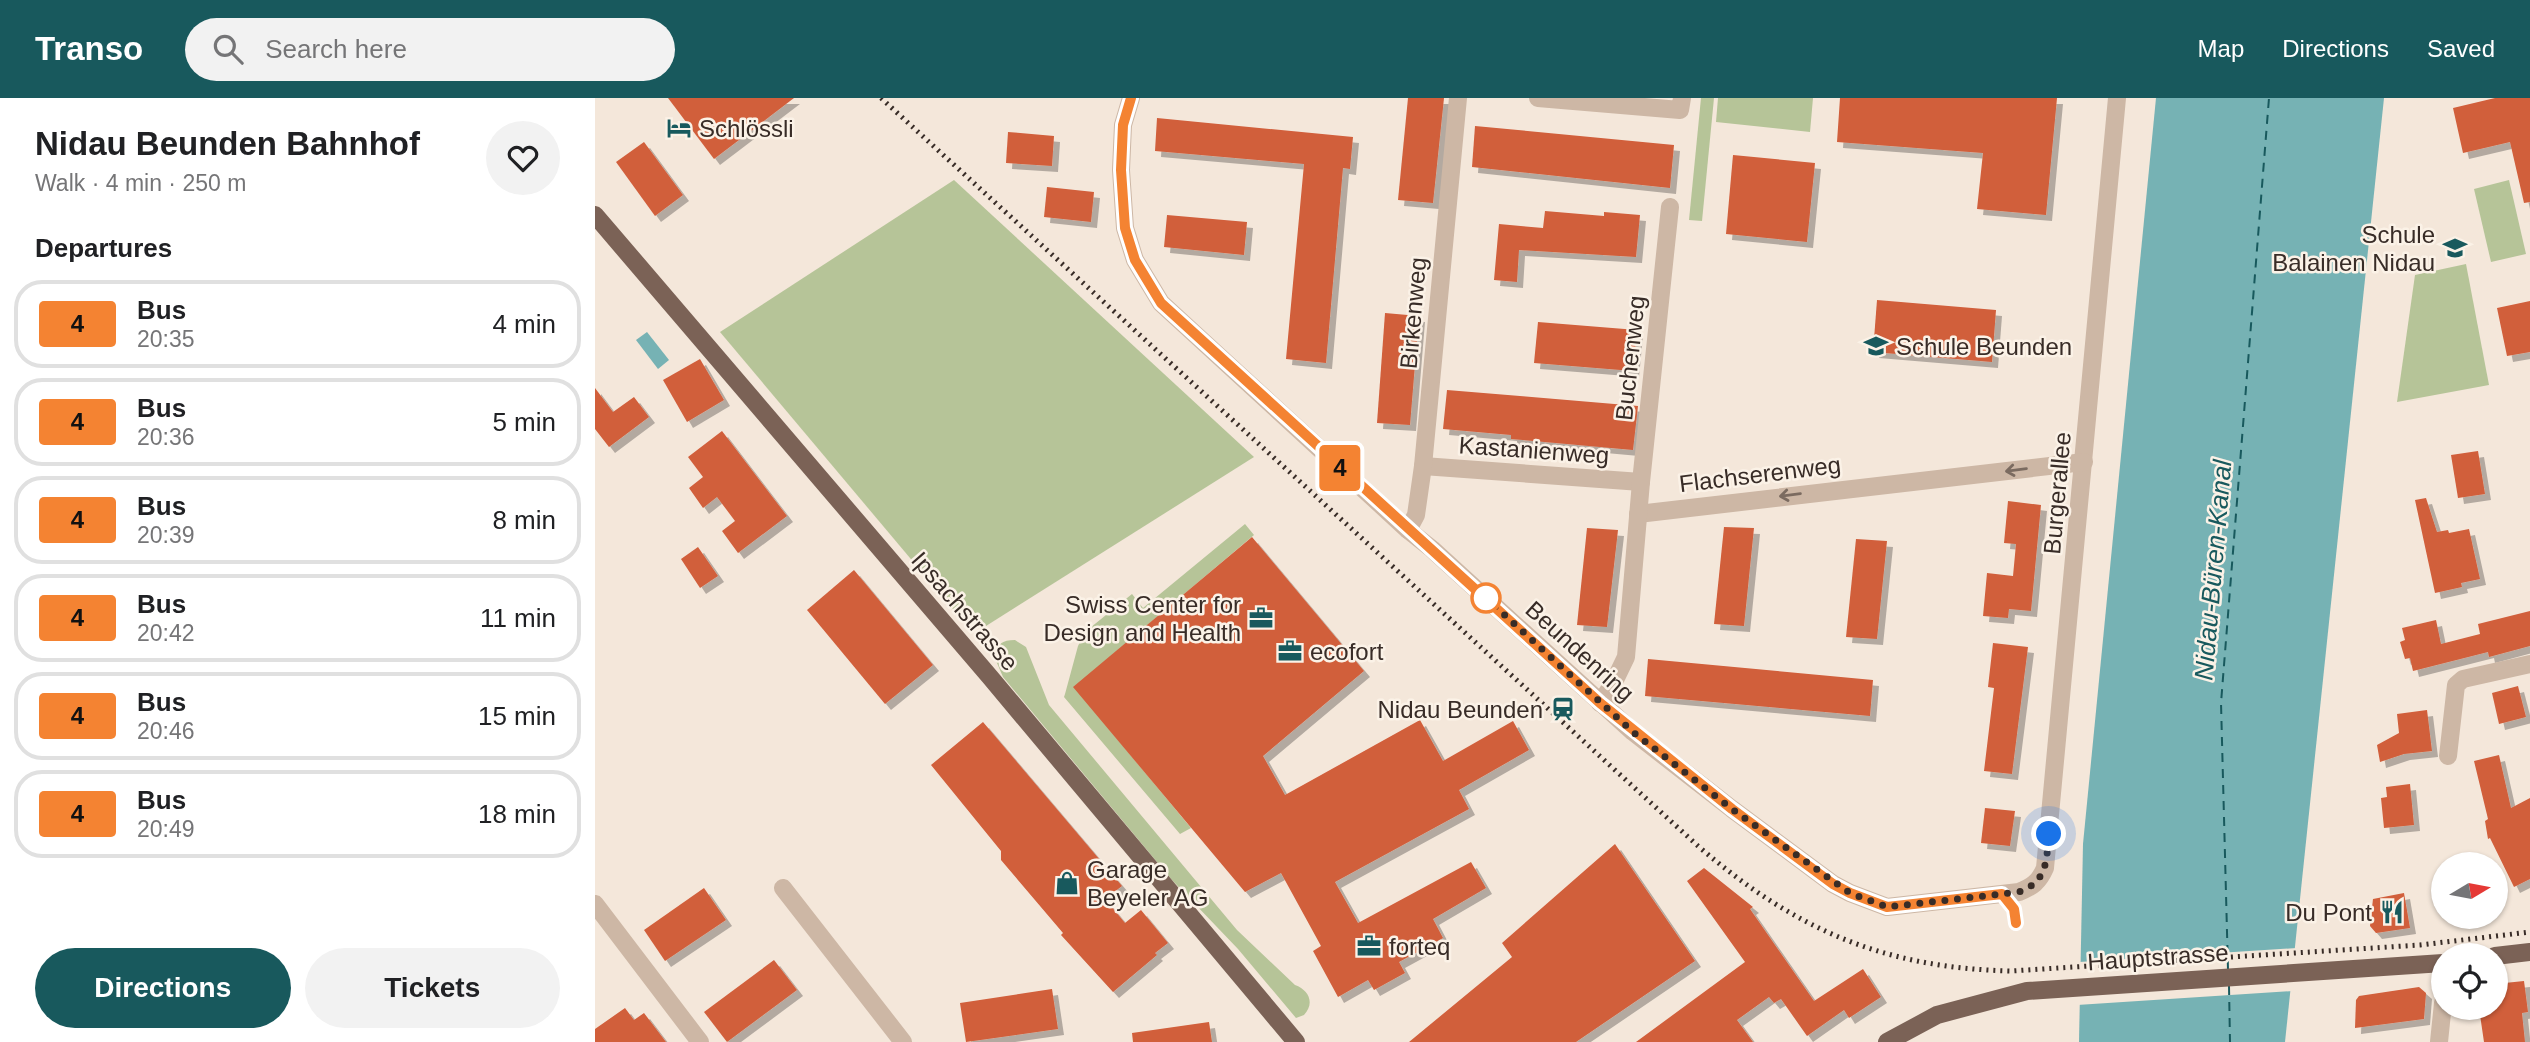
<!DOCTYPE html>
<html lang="en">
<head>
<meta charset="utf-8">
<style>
  :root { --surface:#fff; --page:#f2f2f2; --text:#202124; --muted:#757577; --line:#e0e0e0; --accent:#18595d }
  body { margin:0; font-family:Helvetica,sans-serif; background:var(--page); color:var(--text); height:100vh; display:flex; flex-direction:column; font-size:26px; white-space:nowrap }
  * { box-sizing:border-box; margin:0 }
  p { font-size:23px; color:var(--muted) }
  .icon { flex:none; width:38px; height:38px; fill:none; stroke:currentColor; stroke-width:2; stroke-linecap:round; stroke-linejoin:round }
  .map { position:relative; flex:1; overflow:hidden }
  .details { display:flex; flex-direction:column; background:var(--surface); width:595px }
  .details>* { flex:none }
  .badge { padding:0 14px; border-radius:5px; font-size:24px; line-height:46px }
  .needle { width:46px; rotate:80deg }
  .fabs { position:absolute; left:1836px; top:754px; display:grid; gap:14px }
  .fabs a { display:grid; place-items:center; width:77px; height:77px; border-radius:50%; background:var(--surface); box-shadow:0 2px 5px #0004; font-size:35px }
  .you { position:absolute; width:35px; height:35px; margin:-18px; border:5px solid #fff; border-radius:50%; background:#1a73e8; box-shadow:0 0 0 10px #1a73e833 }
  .map>.badge { position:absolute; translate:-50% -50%; box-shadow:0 0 0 4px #fff }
  h2 { padding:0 35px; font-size:26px; line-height:63px }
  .round { display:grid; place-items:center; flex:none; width:74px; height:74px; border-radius:37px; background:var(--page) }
  .overview { display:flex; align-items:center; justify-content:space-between; height:119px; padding:0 35px }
  h1 { font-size:33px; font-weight:600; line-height:52px }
  .action { display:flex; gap:14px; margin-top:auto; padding:14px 35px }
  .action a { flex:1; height:80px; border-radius:42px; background:var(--accent); color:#fff; font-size:28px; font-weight:600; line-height:80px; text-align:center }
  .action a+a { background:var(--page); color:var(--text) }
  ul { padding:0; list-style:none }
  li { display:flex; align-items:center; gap:21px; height:88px; margin:0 14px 10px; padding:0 21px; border:4px solid var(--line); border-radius:28px }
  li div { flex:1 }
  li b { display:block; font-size:26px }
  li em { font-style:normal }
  li .badge { min-width:77px; font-weight:700; text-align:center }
  header { display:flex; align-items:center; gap:42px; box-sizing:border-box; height:98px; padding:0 35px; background:var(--accent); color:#fff }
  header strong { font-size:33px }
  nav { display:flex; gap:38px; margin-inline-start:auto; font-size:24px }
  .search { width:490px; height:63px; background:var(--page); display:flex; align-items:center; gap:18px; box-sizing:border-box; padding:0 24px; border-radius:38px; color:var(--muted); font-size:26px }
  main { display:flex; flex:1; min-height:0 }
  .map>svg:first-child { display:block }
  .green { fill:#b6c498 }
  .water { fill:#76b2b4 }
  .pier { fill:#f4e7da }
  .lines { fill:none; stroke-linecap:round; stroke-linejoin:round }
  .ferry { stroke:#18595d; stroke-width:2; stroke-dasharray:9 7; stroke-linecap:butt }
  .building { fill:#d15e3b; filter:url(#shadow) }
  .minor { stroke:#cdb7a5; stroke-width:18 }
  .major { stroke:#7b6256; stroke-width:18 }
  .rail { stroke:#382c27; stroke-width:5; stroke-dasharray:2 5; stroke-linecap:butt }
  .oneway { stroke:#7b6b60 }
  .line-casing { stroke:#fff; stroke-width:16 }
  .line { stroke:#f48332; stroke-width:10 }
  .walk { stroke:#382c27; stroke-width:7; stroke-dasharray:0 12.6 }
  .stop-dot { fill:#fff; stroke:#f48332; stroke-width:3.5 }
  .labels { text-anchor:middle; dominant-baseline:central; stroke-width:5; stroke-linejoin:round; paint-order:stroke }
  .poi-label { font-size:24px; fill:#382c27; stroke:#fbf2e7; text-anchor:start }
  .street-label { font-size:24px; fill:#382c27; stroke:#fbf2e7 }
  .water-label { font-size:26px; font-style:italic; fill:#18595d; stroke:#fbf2e7 }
</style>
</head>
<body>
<header>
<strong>Transo</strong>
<div class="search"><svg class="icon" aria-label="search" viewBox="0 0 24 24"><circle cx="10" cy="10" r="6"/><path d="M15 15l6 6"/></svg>Search here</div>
<nav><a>Map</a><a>Directions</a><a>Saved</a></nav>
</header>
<main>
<section class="details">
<div class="overview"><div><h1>Nidau Beunden Bahnhof</h1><p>Walk · 4 min · 250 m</p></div><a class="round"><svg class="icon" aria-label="heart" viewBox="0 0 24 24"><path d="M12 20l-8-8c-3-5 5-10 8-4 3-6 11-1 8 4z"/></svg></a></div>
<h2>Departures</h2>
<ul>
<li><span class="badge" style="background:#f48332;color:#111">4</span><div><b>Bus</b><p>20:35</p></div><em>4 min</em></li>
<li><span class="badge" style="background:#f48332;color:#111">4</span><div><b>Bus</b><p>20:36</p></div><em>5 min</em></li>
<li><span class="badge" style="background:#f48332;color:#111">4</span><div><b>Bus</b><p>20:39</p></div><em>8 min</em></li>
<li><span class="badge" style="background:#f48332;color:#111">4</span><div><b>Bus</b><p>20:42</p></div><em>11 min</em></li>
<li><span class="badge" style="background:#f48332;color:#111">4</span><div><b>Bus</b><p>20:46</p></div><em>15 min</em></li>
<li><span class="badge" style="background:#f48332;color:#111">4</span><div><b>Bus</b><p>20:49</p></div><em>18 min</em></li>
</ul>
<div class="action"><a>Directions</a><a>Tickets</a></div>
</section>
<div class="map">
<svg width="1935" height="944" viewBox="0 0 1935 944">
  <defs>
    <filter id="shadow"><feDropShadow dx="6" dy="6" stdDeviation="0" flood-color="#0004"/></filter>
  </defs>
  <rect width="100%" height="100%" fill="#f4e7da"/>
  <g class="green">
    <polygon points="1106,0 1119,0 1107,123 1094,122"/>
    <polygon points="1123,0 1218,0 1215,34 1121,24"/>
    <polygon points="359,82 659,359 391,528 373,529 125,234"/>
    <polygon points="1914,82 1931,156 1896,164 1879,91"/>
    <polygon points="1871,166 1894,287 1802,304 1820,177"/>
    <polygon points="650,426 659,437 479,589 596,730 585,736 469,599 470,596 483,548 490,534 537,496 548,510"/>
    <path d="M420 542 431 549 454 607 642 832 700 887C714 892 720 905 709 917L701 920 643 851 577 782 408 579 399 558C402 546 407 542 420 542Z"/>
  </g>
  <g class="water">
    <polygon points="1561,0 1789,0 1690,944 1484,944 1488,746"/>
    <polygon points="52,234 74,262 63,271 41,242"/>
  </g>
  <polygon class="pier" points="1702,850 1698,893 1482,907 1484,864"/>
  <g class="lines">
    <g class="ferry">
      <polyline points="1633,872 1626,605 1674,0"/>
      <polyline points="1634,888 1635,944"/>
    </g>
  </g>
  <g class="building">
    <polygon points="73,0 199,0 119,61"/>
    <polygon points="813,0 849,0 838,105 803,102"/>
    <polygon points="1245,0 1462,0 1451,117 1382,111 1388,55 1242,44"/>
    <polygon points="1900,0 1935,0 1935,104 1929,105 1915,44 1868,55 1858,10"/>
    <polygon points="562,20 758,39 755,71 748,70 731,265 691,261 709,66 560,53"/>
    <polygon points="880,28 1079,47 1075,90 877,69"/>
    <polygon points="413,34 459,38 457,68 411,65"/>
    <polygon points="49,44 88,97 60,118 21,64"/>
    <polygon points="1138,57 1220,65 1212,144 1131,136"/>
    <polygon points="452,89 499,94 496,124 449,119"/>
    <polygon points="950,113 1009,118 1009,114 1045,117 1041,159 924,152 922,184 899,182 904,126 948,130"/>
    <polygon points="572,117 652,124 649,157 569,149"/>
    <polygon points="1282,202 1401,212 1397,264 1278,254"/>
    <polygon points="1935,203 1935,254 1912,258 1902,210"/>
    <polygon points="790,215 824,218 815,327 782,325"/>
    <polygon points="943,224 1042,232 1038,273 939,265"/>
    <polygon points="105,261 129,302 92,324 68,282"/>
    <polygon points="0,290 18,314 39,299 54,319 14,349 0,331"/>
    <polygon points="852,292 1043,308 1038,352 916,341 916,337 848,331"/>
    <polygon points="127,333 192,418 143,455 127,433 140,423 122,399 108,410 94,390 108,379 93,359"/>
    <polygon points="1883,353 1890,396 1863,400 1856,357"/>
    <polygon points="1831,400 1842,434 1853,432 1854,435 1874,431 1885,481 1866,485 1867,489 1840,495 1820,402"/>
    <polygon points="1413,403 1446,407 1436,513 1414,511 1413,520 1388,518 1392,475 1418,478 1421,446 1409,445"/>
    <polygon points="1129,429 1159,430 1149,528 1119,526"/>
    <polygon points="992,430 1023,432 1012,529 982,527"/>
    <polygon points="657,439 769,573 668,658 690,697 825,622 848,663 918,623 934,652 864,692 874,711 740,784 763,825 876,764 891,790 838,821 848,840 804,864 810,875 779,892 773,882 743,899 718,853 726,848 686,775 650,794 478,589"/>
    <polygon points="1261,441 1292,443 1282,541 1251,539"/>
    <polygon points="103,449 123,478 105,490 86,461"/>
    <polygon points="259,472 338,567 290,606 212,512"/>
    <polygon points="1935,513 1935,548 1894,559 1893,554 1818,573 1815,560 1810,561 1805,544 1810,542 1807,530 1841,522 1846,546 1885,536 1883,526"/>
    <polygon points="1398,545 1433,549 1417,676 1389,673 1399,590 1393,589"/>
    <polygon points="1053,561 1278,582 1275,618 1050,598"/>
    <polygon points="1923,588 1931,619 1904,626 1897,595"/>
    <polygon points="1832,612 1837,653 1809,656 1785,664 1782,647 1804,635 1802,616"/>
    <polygon points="388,624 527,788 510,801 530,825 546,812 573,845 560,855 562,857 518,894 466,837 468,835 406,762 406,753 336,667"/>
    <polygon points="1904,657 1916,710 1935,700 1935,781 1919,789 1895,740 1893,741 1890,723 1893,721 1879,663"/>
    <polygon points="1815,686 1819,727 1789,730 1786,700 1792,699 1791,689"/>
    <polygon points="1390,710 1420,713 1415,748 1386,745"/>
    <polygon points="1020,746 1100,863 981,944 814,944 917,859 907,845"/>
    <polygon points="1109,770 1158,809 1155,811 1219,903 1268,871 1286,899 1254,920 1249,912 1212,938 1186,901 1179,905 1174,899 1142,922 1158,944 1041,944 1150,864 1092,783"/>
    <polygon points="109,790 131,822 70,863 49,832"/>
    <polygon points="1809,795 1815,830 1781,835 1775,828 1778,801"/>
    <polygon points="179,862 202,892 132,944 109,914"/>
    <polygon points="1929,883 1933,914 1927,915 1930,944 1889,944 1884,910 1900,910 1900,886"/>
    <polygon points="1824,889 1831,895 1829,921 1760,930 1761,902 1764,898"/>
    <polygon points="457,891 463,931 371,944 365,905"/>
    <polygon points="30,910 39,922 49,915 71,944 0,944 0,931"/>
    <polygon points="614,924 617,944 538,944 537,935"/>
  </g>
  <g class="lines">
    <g class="minor">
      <path d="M536 0 528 27 526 72 530 130 540 162 566 205 813 432 837 451 1038 634 1137 711 1238 786 1255 795 1292 809 1424 794C1437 789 1444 784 1450 770L1522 0"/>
      <polyline points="943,0 1085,12 1087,0"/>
      <polyline points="828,368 1046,384"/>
      <polyline points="1043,416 1489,364"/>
      <polyline points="813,432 821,417 828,368 863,0"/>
      <polyline points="1005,605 1018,586 1031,559 1046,384 1075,109"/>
      <polyline points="1853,658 1861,587 1868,581 1935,566"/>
      <polyline points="188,790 308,944"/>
      <polyline points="0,806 105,944"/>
      <polyline points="1844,944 1848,905"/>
    </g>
    <g class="major">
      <polyline points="0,117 395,579 701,944"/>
      <polyline points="1900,858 1935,854"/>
      <polyline points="1292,944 1342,917 1432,893 1848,865"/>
    </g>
    <path class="rail" d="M286 0 1103 748C1199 831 1288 870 1416 873L1825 847 1935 834"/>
  </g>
  <defs><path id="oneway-shaft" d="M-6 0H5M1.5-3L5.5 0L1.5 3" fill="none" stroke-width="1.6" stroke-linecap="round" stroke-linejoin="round" transform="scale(1.75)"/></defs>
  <g class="oneway">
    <use href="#oneway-shaft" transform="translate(1421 372) rotate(173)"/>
    <use href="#oneway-shaft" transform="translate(1195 397) rotate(173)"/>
  </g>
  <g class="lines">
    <g class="line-casing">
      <polyline id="line" points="536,0 528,27 526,72 530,130 540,162 566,205 1005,605 1137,711 1238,786 1255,795 1292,809 1407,796 1419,811 1421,825"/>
    </g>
    <use href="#line" class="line"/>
    <path class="walk" d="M891 500 1038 634 1137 711 1255 795 1292 809 1424 794C1453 783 1451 763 1454 736"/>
  </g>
  <defs>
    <g id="hotel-bare" transform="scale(1.89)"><path d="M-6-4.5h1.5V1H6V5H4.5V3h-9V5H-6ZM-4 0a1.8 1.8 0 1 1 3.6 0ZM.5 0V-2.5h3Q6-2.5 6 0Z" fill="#18595d" stroke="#fbf2e7" stroke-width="2.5" paint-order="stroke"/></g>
    <g id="school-bare" transform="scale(1.89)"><path d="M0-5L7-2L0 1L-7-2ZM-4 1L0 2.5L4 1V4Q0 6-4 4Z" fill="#18595d" stroke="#fbf2e7" stroke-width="2.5" paint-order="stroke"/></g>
    <g id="office-bare" transform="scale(1.89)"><path d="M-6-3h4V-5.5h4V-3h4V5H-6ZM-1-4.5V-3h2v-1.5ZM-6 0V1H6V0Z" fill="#18595d" stroke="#fbf2e7" stroke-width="2.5" paint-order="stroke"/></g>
    <g id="station-bare" transform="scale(1.89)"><path d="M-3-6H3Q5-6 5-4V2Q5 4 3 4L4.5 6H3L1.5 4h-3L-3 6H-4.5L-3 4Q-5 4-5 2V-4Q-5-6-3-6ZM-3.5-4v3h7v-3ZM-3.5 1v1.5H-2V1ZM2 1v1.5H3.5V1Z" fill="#18595d" stroke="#fbf2e7" stroke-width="2.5" paint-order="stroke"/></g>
    <g id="shop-bare" transform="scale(1.89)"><path d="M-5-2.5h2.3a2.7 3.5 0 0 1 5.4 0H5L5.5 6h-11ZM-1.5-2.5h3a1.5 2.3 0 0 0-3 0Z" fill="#18595d" stroke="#fbf2e7" stroke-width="2.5" paint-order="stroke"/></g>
    <g id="restaurant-bare" transform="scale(1.89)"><path d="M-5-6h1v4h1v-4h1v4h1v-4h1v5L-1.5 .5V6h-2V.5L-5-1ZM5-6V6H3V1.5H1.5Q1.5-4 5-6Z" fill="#18595d" stroke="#fbf2e7" stroke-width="2.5" paint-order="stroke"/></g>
  </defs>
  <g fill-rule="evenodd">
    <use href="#hotel-bare" x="84" y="30"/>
    <use href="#school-bare" x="1860" y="150"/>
    <use href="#school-bare" x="1281" y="248"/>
    <use href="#office-bare" x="666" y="520"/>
    <use href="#office-bare" x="695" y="553"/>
    <use href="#station-bare" x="968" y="611"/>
    <use href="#shop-bare" x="472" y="785"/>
    <use href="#restaurant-bare" x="1797" y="814"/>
    <use href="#office-bare" x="774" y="848"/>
  </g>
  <circle class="stop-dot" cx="891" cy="500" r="14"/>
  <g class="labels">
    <g class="poi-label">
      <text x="104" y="30">Schlössli</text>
      <text x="1840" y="136" text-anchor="end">Schule<tspan x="1840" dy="28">Balainen Nidau</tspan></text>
      <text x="1301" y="248">Schule Beunden</text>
      <text x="646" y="506" text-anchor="end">Swiss Center for<tspan x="646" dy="28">Design and Health</tspan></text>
      <text x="715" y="553">ecofort</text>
      <text x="948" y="611" text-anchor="end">Nidau Beunden</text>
      <text x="492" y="771">Garage<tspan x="492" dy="28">Beyeler AG</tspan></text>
      <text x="1777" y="814" text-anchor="end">Du Pont</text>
      <text x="794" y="848">forteq</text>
    </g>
    <g class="street-label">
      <text transform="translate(818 215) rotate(-85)">Birkenweg</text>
      <text transform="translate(1035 260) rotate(-84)">Buchenweg</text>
      <text transform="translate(939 352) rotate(4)">Kastanienweg</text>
      <text transform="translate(1165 376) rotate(-7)">Flachserenweg</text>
      <text transform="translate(1462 395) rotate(-85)">Burgerallee</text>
      <text transform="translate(370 513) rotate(49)">Ipsachstrasse</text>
      <text transform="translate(985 553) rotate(42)">Beundenring</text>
      <text transform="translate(1563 859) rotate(-4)">Hauptstrasse</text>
    </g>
    <g class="water-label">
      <text transform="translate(1618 472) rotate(-85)">Nidau-Büren-Kanal</text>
    </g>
  </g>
</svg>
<div class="fabs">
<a><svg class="needle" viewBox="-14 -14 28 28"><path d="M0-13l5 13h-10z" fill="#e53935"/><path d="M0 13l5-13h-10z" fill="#757577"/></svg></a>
<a><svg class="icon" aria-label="locate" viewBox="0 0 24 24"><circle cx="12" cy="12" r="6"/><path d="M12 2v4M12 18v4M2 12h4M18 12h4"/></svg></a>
</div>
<div class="you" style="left:1454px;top:736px"></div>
<b class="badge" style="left:745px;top:370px;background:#f48332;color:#111">4</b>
</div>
</main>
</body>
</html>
